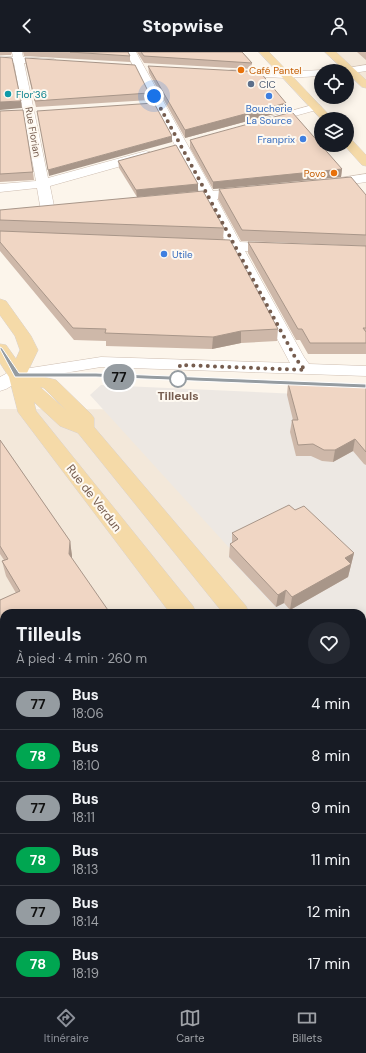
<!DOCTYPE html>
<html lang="fr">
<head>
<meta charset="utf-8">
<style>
  :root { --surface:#171b24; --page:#242831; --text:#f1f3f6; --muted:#9ea1a6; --line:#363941; --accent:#8c9099 }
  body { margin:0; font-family:"DM Sans",sans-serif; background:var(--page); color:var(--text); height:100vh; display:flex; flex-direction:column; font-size:15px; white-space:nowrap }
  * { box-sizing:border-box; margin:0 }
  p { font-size:13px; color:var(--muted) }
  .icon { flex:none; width:22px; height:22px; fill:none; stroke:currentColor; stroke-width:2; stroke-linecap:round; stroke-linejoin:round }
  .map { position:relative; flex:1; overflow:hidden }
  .sheet { position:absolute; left:0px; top:557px; width:366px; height:388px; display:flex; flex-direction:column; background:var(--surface); border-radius:12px 12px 0 0; box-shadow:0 2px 10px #0003 }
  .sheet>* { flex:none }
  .badge { padding:0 8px; border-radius:13px; font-size:14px; line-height:26px }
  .fabs { position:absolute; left:314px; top:12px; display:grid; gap:8px }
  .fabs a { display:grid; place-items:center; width:40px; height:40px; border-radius:50%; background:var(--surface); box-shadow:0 2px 10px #0003; font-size:20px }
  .you { position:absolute; width:20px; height:20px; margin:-10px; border:3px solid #fff; border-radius:50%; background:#1a73e8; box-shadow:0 0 0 6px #1a73e833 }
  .map>.badge { position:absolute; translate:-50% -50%; box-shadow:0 0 0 2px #fff }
  .round { display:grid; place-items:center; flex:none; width:42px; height:42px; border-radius:21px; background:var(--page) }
  .overview { display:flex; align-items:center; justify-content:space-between; height:68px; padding:0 16px }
  h1 { font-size:19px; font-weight:800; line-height:30px }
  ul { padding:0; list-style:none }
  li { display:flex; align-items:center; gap:12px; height:52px; padding:0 16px; border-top:1px solid var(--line) }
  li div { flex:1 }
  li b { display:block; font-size:15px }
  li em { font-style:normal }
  li .badge { min-width:44px; font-weight:700; text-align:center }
  header { display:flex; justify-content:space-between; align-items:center; height:52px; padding:0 16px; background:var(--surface); font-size:18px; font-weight:800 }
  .dock { display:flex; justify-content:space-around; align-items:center; height:56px; border-top:1px solid var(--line); background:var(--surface); font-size:11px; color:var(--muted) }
  .dock a { display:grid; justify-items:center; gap:2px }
  .dock .selected { color:var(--accent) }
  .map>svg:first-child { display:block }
  .residential { fill:#f3e8da; fill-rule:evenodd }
  .industrial { fill:#ede8e3 }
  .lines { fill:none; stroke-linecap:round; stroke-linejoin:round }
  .minor-casing { stroke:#cebeb1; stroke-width:1 }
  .major-casing { stroke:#d9d2ce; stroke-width:1 }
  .minor { fill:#fff; fill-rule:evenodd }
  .major { fill:#f5daa8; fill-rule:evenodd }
  .wall { fill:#ceb8a9 }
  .shaded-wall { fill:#a89689 }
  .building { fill:#f0d6c4; stroke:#a89689 }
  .line { fill:#959ca1; stroke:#fff }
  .walk { stroke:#765d4f; stroke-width:4; stroke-dasharray:0 7.2 }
  .food-dot { fill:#e8710a; stroke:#fef9f1; stroke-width:1.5 }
  .service-dot { fill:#5c6f8a; stroke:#fef9f1; stroke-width:1.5 }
  .culture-dot { fill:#0f9aa8; stroke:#fef9f1; stroke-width:1.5 }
  .shop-dot { fill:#3f7fe0; stroke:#fef9f1; stroke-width:1.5 }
  .stop-dot { fill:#fff; stroke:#959ca1; stroke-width:2 }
  .labels { text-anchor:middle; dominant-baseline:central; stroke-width:4; stroke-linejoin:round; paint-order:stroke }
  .far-food-label { font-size:10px; fill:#c56008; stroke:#fef9f1; text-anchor:start }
  .far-service-label { font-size:10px; fill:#4e5e75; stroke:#fef9f1; text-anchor:start }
  .far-culture-label { font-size:10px; fill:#0d838f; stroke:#fef9f1; text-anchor:start }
  .far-shop-label { font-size:10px; fill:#366cbe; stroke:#fef9f1 }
  .far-street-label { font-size:10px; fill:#765d4f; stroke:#fef9f1 }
  .stop-label { font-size:12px; font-weight:bold; fill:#765d4f; stroke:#fef9f1 }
  .street-label { font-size:12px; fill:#765d4f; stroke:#fef9f1 }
</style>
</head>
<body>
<header><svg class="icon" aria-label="back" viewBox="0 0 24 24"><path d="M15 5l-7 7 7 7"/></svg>Stopwise<svg class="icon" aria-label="person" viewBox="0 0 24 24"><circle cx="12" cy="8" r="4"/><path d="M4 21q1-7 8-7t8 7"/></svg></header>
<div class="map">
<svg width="366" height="945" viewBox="0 0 366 945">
  <rect width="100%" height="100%" fill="#fcf5eb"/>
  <g class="residential">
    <polygon points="330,0 366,0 366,33"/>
    <path d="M0 357 366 358V945H0ZM4 561H362V941H4Z"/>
  </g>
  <polygon class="industrial" points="101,333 299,342 366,389 366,638 362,634 362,561 280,561 228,505 234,501 233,500 90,343"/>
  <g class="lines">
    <g class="minor-casing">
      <g id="minor">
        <polygon points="12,0 22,0 23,5 54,7 59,10 54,13 24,11 48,126 146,99 150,100 152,103 150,106 50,134 55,159 53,162 43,162 41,159 37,136 0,140 0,132 36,129 14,11 0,10 0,4 13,5"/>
        <polygon points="126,0 136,0 213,139 248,136 253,137 255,140 253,143 248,144 217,147 240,190 277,192 282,193 284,196 282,199 277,200 245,199 304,305 309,312 366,314 366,324 101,315 22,328 6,337 0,339 0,325 11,319 101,305 290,311 230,198 198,196 196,193 198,190 203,189 226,190 204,148 176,151 171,150 169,147 171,144 200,141"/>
        <polygon points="366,13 366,19 347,22 347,19 342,19 347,16"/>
        <polygon points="232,18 285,20 321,18 325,19 321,19 321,24 285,26 228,23 227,21 228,19"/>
        <polygon points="316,52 320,53 321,55 320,57 266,72 260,69 262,67"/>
        <polygon points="366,122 366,130 326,136 321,135 320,132 321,129 326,128"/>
        <polygon points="222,941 256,941 257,945 223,945"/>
      </g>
    </g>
    <g class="major-casing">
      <g id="major">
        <polygon points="259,0 269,0 333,67 321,67"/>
        <polygon points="325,0 336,0 366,28 366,36 362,35"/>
        <polygon points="347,85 351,87 366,103 366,114 362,113 344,93 347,93"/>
        <path d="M0 247 6 249 31 284 38 298 27 321 56 328 91 362 94 366V375L246 554 249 561H223L78 381 60 374 34 350 36 359 193 554 196 561H170L18 360 9 325 0 311V292L6 293 16 307 20 298 15 284 0 263ZM40 335 44 336 66 358Z"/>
        <polygon points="362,672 366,674 366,701 362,699"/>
        <polygon points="362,723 366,725 366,754 362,753"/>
      </g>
    </g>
    <use href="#minor" class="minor"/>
    <use href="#major" class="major"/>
  </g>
  <g class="wall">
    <polygon points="0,0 12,0 11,3 0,3"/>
    <polygon points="23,0 128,0 130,4 130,10 24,4"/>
    <polygon points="137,0 242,0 252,11 251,17 144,11"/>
    <polygon points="357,0 366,0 366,8"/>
    <polygon points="25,6 149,41 150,48 36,55 26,13"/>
    <polygon points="148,14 285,59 185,86 149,21"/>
    <polygon points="0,59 33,120 34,128 0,130"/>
    <polygon points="190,88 342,117 341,125 213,137 190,96"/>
    <polygon points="118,109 198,132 198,139 137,145 119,116"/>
    <polygon points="219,137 366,143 366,194 241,189 218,147"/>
    <polygon points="0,158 224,176 223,187 278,277 277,289 241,291 212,297 106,294 106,289 74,288 0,199"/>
    <polygon points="248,190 366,194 366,302 308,302 300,288 296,288 248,201"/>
    <polygon points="288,331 366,335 366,413 364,412 353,399 333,410 322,409 311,404 296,404 290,380 292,368 293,368 287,343"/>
    <polygon points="0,388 70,489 72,504 72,506 4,561 4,636 0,638 0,548 16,541 6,524 2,509 4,508 0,502"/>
    <polygon points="295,458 354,501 348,525 290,558 284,551 276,555 229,505 230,492 232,491 232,481"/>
    <polygon points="257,941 362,941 366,945 257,945"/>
  </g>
  <g class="shaded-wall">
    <polygon points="21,49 22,56 0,58 0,50"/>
    <polygon points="286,51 285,59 185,86 185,78"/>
    <polygon points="172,84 172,90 49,124 48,118"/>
    <polygon points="342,117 341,125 213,137 213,130"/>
    <polygon points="198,132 198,139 137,145 136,138"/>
    <polygon points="241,279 241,291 212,297 213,285"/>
    <polygon points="355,387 353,399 333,410 335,398"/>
    <polygon points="70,489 72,504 72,517 69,502"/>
    <polygon points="354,501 348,525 290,558 292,545 345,506"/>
    <polygon points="286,538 284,551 276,555 278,543"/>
    <polygon points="4,620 4,636 0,638 0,622"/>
    <polygon points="4,699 4,715 0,717 0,701"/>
    <rect x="34" y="941" width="4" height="4"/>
  </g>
  <g class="building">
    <polygon points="70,0 128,0 130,4"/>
    <polygon points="141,0 242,0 252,11 144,4"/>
    <polygon points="0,5 12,6 21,49 0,50"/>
    <polygon points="25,6 135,13 149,41 35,49"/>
    <polygon points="148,14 260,20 286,51 185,78"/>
    <polygon points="154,51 172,84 48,118 37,59"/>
    <polygon points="23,58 33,120 0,122 0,59"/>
    <polygon points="292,60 342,117 213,130 190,88"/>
    <polygon points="176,93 198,132 136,138 118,109"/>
    <polygon points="351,125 366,143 366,183 242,178 219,137"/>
    <polygon points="203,139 224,176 0,168 0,158"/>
    <polygon points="0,179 230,188 278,277 241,279 213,285 105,281 106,277 73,276 0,190"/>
    <polygon points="248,190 366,194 366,276 363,276 366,280 366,291 310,291 302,277 298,277"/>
    <polygon points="288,331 366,335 366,400 355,387 335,398 324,398 313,392 298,393 292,368 298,368"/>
    <polygon points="0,388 70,489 69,502 110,561 4,561 4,620 0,622 0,548 20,539 2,509 8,507 0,494"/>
    <polygon points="289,453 295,458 304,454 354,501 345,506 351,512 292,545 286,538 278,543 230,492 238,487 232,481"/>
    <polygon points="0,680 4,689 4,699 0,701"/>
    <polygon points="362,816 366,822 366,945 261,945 260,941 362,941"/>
    <polygon points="4,917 4,941 34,941 34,945 0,945 0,918"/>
    <polygon points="89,941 213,941 214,945 66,945"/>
  </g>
  <polygon class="line" points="0,295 2,296 19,321 96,321 366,332 366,336 96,325 15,325 0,297"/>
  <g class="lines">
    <polyline class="walk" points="154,44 296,307 305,318 180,313 178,327"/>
  </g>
  <g class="food-dot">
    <circle cx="241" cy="18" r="4"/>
    <circle cx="334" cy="121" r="4"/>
  </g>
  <circle class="service-dot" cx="251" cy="32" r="4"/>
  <circle class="culture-dot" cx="8" cy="42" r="4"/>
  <g class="shop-dot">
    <circle cx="269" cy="44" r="4"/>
    <circle cx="303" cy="87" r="4"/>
    <circle cx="164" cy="202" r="4"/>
  </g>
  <circle class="stop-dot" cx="178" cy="327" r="8"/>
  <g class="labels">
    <g class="far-food-label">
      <text x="249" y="18">Café Pantel</text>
      <text x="326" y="121" text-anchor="end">Povo</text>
    </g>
    <g class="far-service-label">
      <text x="259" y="32">CIC</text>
    </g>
    <g class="far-culture-label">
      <text x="16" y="42">Flor'36</text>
    </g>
    <g class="far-shop-label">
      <text x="269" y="56">Boucherie<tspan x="269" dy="12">La Source</tspan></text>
      <text x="295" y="87" text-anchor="end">Franprix</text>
      <text x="172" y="202" text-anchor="start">Utile</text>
    </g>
    <g class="far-street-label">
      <text transform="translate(33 80) rotate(80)">Rue Florian</text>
    </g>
    <g class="stop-label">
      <text x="178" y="344">Tilleuls</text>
    </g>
    <g class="street-label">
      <text transform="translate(94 446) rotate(52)">Rue de Verdun</text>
    </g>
  </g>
</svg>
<div class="fabs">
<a><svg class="icon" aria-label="locate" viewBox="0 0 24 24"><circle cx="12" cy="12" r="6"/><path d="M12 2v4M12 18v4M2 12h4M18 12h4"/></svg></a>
<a><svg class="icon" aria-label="layers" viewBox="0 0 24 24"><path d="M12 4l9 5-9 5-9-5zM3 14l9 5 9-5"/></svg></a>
</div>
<div class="you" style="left:154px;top:44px"></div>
<b class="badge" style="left:119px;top:325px;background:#959ca1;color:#111">77</b>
<section class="sheet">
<div class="overview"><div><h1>Tilleuls</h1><p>À pied · 4 min · 260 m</p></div><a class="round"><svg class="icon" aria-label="heart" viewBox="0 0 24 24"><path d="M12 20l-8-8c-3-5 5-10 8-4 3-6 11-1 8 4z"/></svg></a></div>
<ul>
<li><span class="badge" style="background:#959ca1;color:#111">77</span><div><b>Bus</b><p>18:06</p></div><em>4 min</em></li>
<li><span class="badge" style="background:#00a651;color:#fff">78</span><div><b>Bus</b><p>18:10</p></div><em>8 min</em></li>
<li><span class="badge" style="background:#959ca1;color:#111">77</span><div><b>Bus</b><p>18:11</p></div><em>9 min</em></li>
<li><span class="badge" style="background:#00a651;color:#fff">78</span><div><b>Bus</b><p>18:13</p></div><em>11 min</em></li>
<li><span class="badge" style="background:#959ca1;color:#111">77</span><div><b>Bus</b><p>18:14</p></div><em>12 min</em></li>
<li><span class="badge" style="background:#00a651;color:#fff">78</span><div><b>Bus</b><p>18:19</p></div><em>17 min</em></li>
</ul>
</section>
</div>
<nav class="dock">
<a class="selected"><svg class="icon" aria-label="directions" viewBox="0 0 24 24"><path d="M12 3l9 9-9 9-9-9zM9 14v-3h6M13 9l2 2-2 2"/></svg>Itinéraire</a>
<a><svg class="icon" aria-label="map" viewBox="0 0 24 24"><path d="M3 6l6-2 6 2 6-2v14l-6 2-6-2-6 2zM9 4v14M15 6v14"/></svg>Carte</a>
<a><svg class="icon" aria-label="tickets" viewBox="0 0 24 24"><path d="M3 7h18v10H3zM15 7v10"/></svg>Billets</a>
</nav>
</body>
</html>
